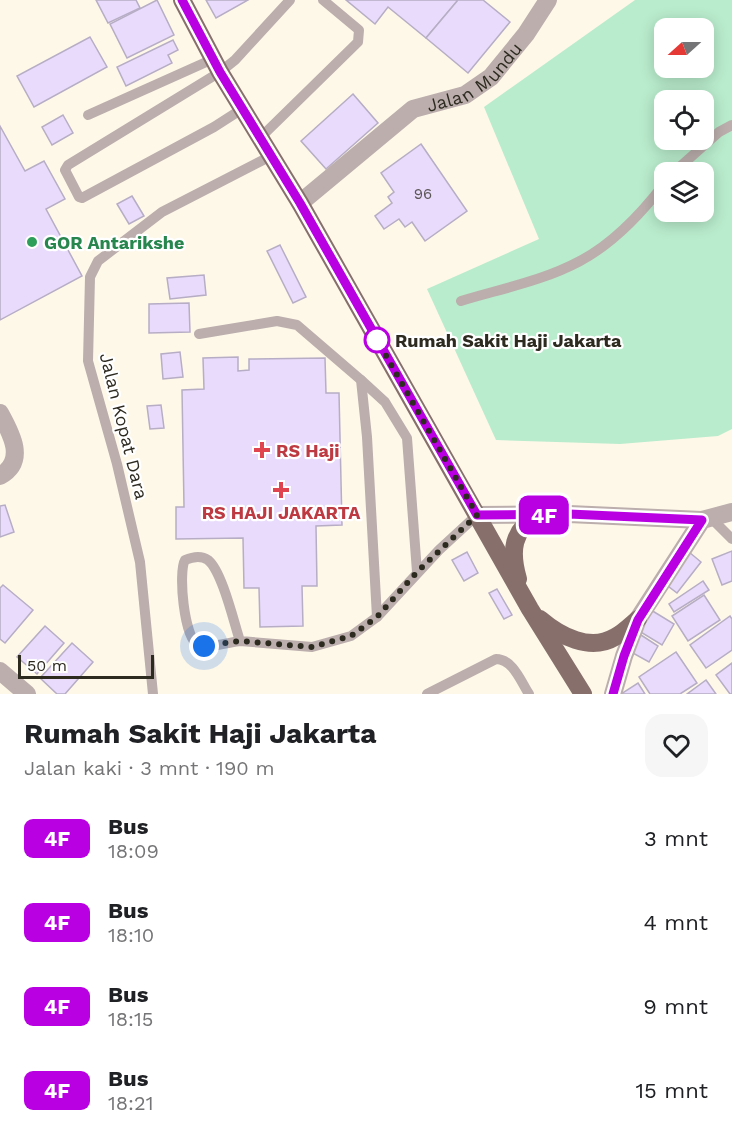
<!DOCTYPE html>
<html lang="id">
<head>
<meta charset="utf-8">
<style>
  :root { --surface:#fff; --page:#f6f6f6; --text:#202124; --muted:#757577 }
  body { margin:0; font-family:"Work Sans",sans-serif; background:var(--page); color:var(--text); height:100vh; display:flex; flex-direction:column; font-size:22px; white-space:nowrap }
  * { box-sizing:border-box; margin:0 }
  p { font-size:20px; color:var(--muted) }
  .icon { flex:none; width:33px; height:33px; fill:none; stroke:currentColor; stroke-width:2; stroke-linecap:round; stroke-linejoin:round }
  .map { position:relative; height:694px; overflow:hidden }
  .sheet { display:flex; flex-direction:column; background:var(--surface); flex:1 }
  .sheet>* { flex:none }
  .badge { padding:0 12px; border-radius:9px; font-size:21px; line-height:39px }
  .needle { width:39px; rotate:249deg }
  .tools { position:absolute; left:654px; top:18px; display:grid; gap:12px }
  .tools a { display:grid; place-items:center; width:60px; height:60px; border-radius:12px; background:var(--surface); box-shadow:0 3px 15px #0003; font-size:30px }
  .scale { position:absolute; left:18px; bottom:15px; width:136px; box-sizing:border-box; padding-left:6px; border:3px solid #2d2a20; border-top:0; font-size:16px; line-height:21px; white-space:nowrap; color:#2d2a20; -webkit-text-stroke:4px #fff; paint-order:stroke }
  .you { position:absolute; width:30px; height:30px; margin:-15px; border:4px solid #fff; border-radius:50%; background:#1a73e8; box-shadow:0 0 0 9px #1a73e833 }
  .map>.badge { position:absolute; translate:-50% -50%; box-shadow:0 0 0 3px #fff }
  .round { display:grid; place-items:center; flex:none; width:63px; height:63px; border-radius:18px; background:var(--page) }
  .overview { display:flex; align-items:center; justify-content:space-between; height:102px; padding:0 24px }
  h1 { font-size:28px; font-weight:700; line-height:45px }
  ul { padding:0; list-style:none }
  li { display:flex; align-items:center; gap:18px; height:84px; padding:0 24px }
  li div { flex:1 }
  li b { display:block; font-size:22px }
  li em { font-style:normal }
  li .badge { min-width:66px; font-weight:700; text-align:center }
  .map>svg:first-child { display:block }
  .green { fill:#b9eccc; fill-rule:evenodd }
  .building { fill:#e8dbfb; stroke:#b7adc5; stroke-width:1.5 }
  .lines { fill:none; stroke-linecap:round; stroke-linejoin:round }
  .service { stroke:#bbaeac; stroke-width:10 }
  .minor { stroke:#bbaeac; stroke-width:18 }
  .tertiary { stroke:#bbaeac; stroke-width:18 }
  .primary { stroke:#87706c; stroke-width:18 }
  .line-casing { stroke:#fff; stroke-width:14 }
  .line { stroke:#b900e2; stroke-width:9 }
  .walk { stroke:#2d2a20; stroke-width:6; stroke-dasharray:0 10.8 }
  .leisure-dot { fill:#2e9e5b; stroke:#fff; stroke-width:2 }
  .stop-dot { fill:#fff; stroke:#b900e2; stroke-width:3 }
  .health-dot { fill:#e0444e; stroke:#fff; stroke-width:2 }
  .labels { text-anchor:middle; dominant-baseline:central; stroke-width:4.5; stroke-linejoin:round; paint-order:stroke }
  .number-label { font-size:15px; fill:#5c5657 }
  .street-label { font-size:18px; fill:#2d2a20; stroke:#fff }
  .leisure-label { font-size:18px; font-weight:bold; fill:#27864d; stroke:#fff; text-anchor:start }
  .stop-label { font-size:18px; font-weight:bold; fill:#2d2a20; stroke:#fff; text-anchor:start }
  .health-label { font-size:18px; font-weight:bold; fill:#be3a42; stroke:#fff; text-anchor:start }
</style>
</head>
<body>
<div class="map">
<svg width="732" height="694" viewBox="0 0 732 694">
  <rect width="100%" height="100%" fill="#fef8e9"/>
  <path class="green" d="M635 0H732V429L718 436 620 444 496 440 427 289 539 239 484 107ZM664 28H704V68H664ZM664 100H704V140H664ZM664 172H704V212H664Z"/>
  <g class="building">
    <polygon points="96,0 136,0 140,8 108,23"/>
    <polygon points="157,0 174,35 127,58 110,24"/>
    <polygon points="206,0 248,0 216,18"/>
    <polygon points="346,0 458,0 426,38 388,7 375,24"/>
    <polygon points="458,0 483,0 510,22 468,73 426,38"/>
    <polygon points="90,37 107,67 34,107 17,76"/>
    <polygon points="173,40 178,50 168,55 172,63 126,86 117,67"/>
    <polygon points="353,94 378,123 326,169 301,141"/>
    <polygon points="63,115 73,133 52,145 42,127"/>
    <polygon points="0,126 25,171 44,161 65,199 46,209 82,276 0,320"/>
    <polygon points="421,144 467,211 425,241 412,222 405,227 399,219 384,229 375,216 392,203 388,197 394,192 381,173"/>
    <polygon points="132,196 144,216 129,224 117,204"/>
    <polygon points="280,245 306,297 293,303 267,251"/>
    <polygon points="204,275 206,295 170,299 167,278"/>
    <polygon points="189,303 190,332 149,333 149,304"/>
    <polygon points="180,352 183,377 163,379 161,354"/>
    <polygon points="238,357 238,371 249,370 249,359 325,358 326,393 339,393 342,525 316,526 317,586 302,586 303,626 260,627 259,588 244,588 243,538 176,539 176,507 184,507 182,390 204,389 203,358"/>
    <polygon points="161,405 164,428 150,429 147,406"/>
    <polygon points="5,505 14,532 0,537 0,506"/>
    <polygon points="732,551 732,581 722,585 712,559"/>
    <polygon points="467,552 478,573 464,581 452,560"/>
    <polygon points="689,552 701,562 677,593 664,583"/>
    <polygon points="703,581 709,590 674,612 669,604"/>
    <polygon points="3,585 33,610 5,643 0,639 0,588"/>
    <polygon points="497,589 512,615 504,619 489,593"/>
    <polygon points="704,595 720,620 688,641 672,616"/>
    <polygon points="651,610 674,624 662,645 639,631"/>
    <polygon points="730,616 732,619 732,650 706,668 690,645"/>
    <polygon points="45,626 64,643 37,674 17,657"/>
    <polygon points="641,635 658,646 649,662 631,652"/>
    <polygon points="72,643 93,662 65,694 57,694 40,678"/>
    <polygon points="676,652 697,683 680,694 650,694 639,677"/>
    <polygon points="732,663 732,694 730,694 716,675"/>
    <polygon points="706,680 716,694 687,694"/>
    <polygon points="638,683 645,694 621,694"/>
  </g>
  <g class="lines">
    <g class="service">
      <polyline points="242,109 214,127 82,198 79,197 65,170 68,165 220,72 235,60 290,0"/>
      <polyline points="88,115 213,59"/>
      <polyline points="261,137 358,42 359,30 323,0"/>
      <polyline points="674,172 719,132 732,125"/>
      <path d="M461 301C500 289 543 281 580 261 614 243 641 214 664 184"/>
      <polyline points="199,334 277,321 297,325 361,380 367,437 377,617"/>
      <polyline points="361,380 385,402 407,438 417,572"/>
      <polyline points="711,518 732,539"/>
      <path d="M240 641C231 642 205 649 198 645 184 638 178 572 185 560 192 557 201 555 208 560 222 571 234 623 240 641L312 647 351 636 377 617 439 550 477 515"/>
      <polyline points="153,694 140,562 117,464 88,361 90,277 98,261 162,212 271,156"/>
      <path d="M427 694 496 659C513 659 521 682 529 694"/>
    </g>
    <g class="minor">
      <path id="s1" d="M300 203 413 109 465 95 491 77 526 34 548 0"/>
      <path d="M0 413C11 433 27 461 0 476"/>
      <polyline points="0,671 27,694"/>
    </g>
    <g class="tertiary">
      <polyline points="477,515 569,514 702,520 732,512"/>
      <polyline points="613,694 624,656 638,619 702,520"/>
    </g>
    <g class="primary">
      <polyline points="182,0 220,72 300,203 530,609 583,694"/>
      <path d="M518 579C510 551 512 530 538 515"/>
      <path d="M540 619C560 636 590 652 615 637 623 633 631 625 638 619"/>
    </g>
  </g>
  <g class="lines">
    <g class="line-casing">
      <polyline id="line" points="182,0 220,72 300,203 477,515 569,514 702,520 638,620 624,656 613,694"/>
    </g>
    <use href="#line" class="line"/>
    <polyline class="walk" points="204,646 240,641 312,647 351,636 377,617 417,572 477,515 377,340"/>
  </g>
  <circle class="leisure-dot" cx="32" cy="242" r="6"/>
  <circle class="stop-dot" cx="377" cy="340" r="12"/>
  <g class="health-dot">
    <path d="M259 441h6v6h6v6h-6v6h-6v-6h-6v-6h6z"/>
    <path d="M278 481h6v6h6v6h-6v6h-6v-6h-6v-6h6z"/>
  </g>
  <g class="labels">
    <g class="number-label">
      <text x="423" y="194">96</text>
    </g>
    <g class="street-label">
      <text stroke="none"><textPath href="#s1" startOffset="218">Jalan Mundu</textPath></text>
      <text transform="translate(124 426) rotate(76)">Jalan Kopat Dara</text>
    </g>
    <g class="leisure-label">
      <text x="44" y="242">GOR Antarikshe</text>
    </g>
    <g class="stop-label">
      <text x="395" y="340">Rumah Sakit Haji Jakarta</text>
    </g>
    <g class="health-label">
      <text x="276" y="450">RS Haji</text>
      <text x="281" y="512" text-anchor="middle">RS HAJI JAKARTA</text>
    </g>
  </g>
</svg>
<div class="tools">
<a><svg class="needle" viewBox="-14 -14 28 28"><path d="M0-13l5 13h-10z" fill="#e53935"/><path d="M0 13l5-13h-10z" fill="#757577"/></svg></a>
<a><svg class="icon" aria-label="locate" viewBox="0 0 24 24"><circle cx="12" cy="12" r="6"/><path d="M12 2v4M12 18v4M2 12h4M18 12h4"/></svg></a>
<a><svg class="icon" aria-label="layers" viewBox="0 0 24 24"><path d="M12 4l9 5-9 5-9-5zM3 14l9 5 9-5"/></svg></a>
</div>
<div class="scale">50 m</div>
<div class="you" style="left:204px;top:646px"></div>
<b class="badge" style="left:544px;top:515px;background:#b900e2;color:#fff">4F</b>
</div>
<section class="sheet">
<div class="overview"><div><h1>Rumah Sakit Haji Jakarta</h1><p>Jalan kaki · 3 mnt · 190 m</p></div><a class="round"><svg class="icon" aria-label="heart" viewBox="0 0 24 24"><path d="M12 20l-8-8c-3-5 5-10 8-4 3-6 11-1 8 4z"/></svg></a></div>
<ul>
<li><span class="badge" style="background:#b900e2;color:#fff">4F</span><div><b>Bus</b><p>18:09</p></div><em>3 mnt</em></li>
<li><span class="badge" style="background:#b900e2;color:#fff">4F</span><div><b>Bus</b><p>18:10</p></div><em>4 mnt</em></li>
<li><span class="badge" style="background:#b900e2;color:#fff">4F</span><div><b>Bus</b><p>18:15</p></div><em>9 mnt</em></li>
<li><span class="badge" style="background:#b900e2;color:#fff">4F</span><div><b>Bus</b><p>18:21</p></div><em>15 mnt</em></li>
</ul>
</section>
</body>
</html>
